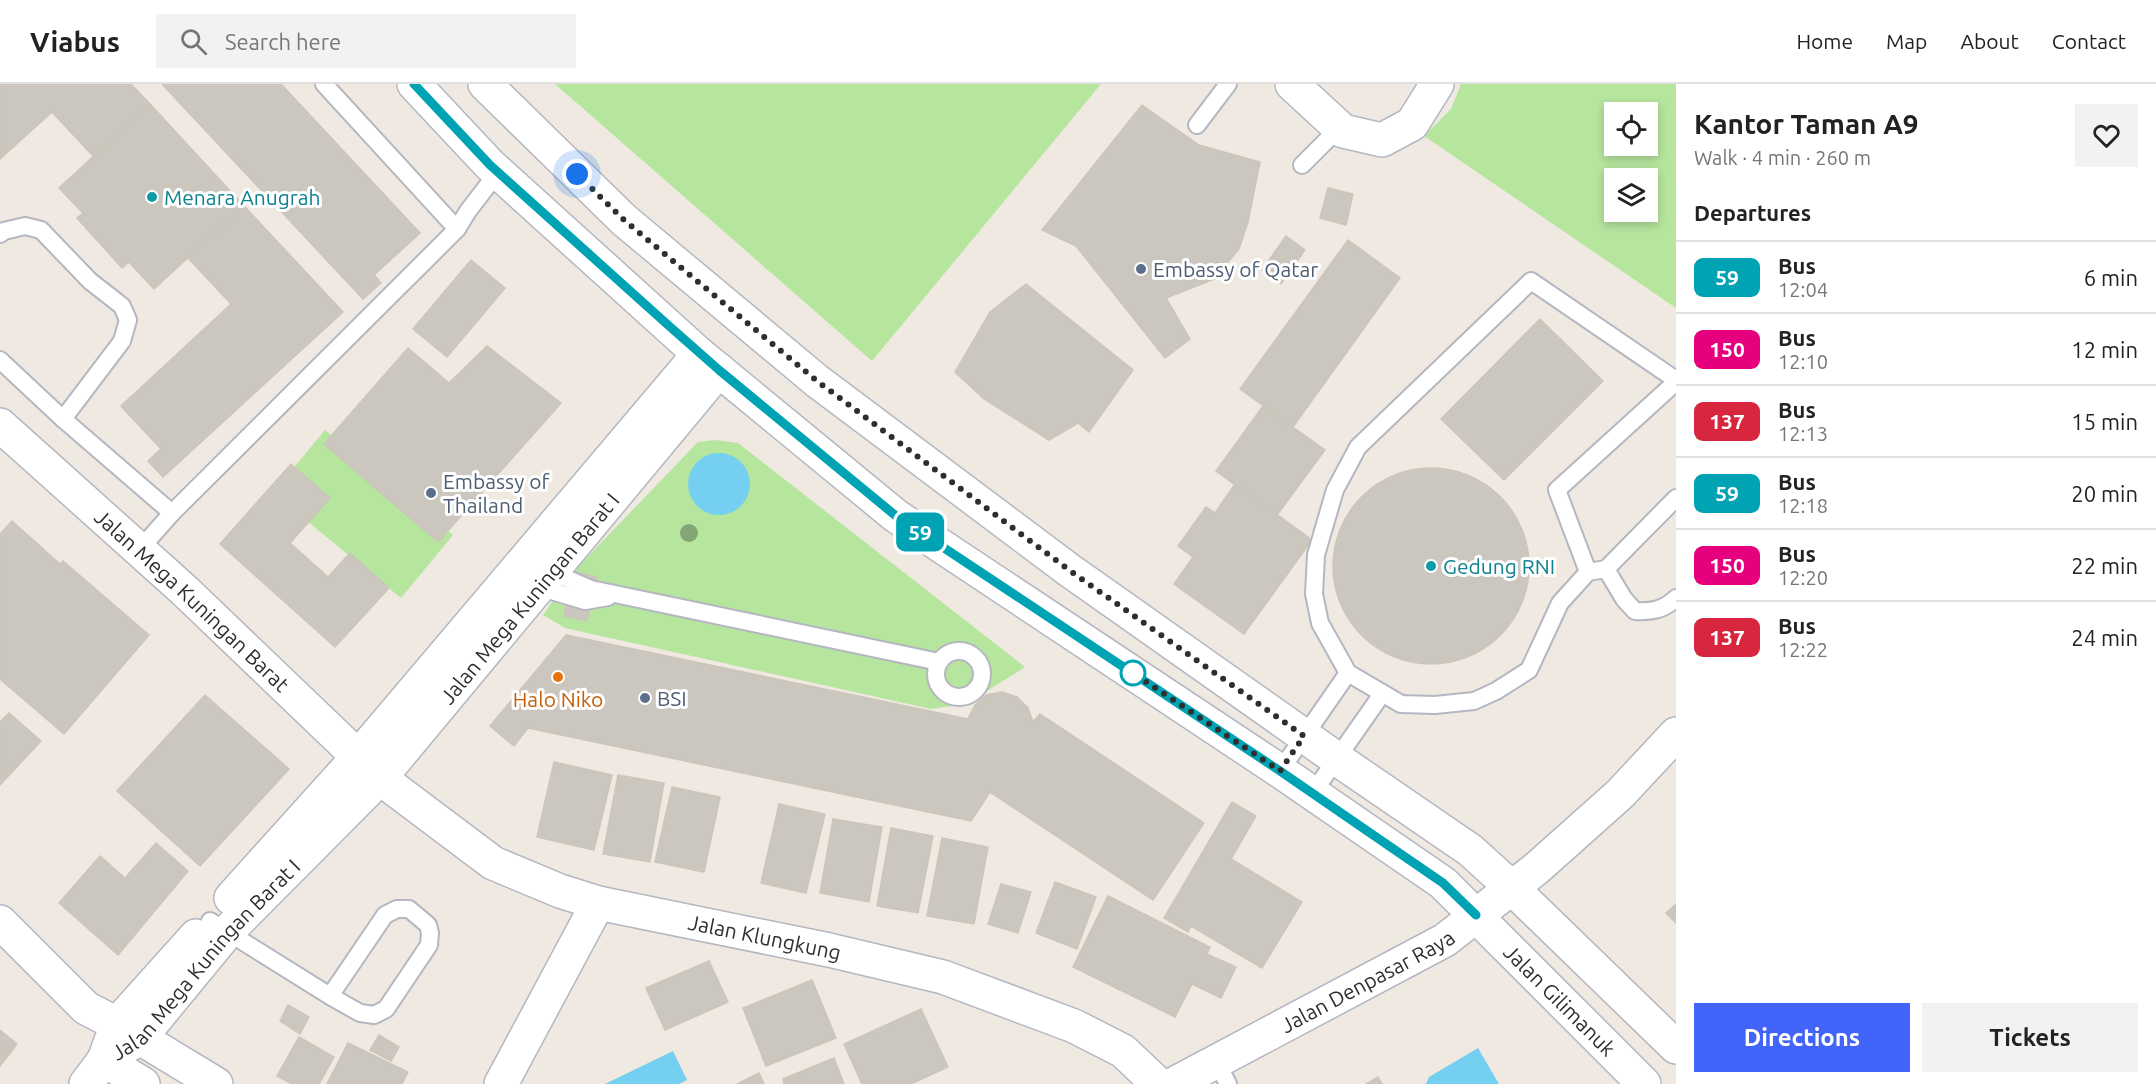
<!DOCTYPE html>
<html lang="en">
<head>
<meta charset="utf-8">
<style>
  :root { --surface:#fff; --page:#f2f2f2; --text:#222; --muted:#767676; --line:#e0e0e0; --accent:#4264fb }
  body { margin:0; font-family:Ubuntu,sans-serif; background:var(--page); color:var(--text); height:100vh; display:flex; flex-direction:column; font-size:22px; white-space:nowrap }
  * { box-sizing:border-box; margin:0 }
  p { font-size:20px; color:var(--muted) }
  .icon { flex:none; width:33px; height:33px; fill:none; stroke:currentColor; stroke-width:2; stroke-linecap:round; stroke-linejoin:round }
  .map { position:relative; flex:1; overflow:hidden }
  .side { display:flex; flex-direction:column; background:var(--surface); width:480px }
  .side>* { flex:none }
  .badge { padding:0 12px; border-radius:9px; font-size:21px; line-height:39px }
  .tools { position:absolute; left:1604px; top:18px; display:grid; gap:12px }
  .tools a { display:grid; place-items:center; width:54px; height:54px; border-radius:0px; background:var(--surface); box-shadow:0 3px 9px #0003; font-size:30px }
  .you { position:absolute; width:30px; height:30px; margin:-15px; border:4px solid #fff; border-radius:50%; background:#1a73e8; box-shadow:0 0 0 9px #1a73e833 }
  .map>.badge { position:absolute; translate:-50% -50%; box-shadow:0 0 0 3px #fff }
  h2 { padding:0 18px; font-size:22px; line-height:54px }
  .round { display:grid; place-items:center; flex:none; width:63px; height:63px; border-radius:0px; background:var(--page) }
  .overview { display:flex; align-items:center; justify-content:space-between; height:102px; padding:0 18px }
  h1 { font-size:28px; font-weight:600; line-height:45px }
  .button { display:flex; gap:12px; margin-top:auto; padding:12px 18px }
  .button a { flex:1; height:69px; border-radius:0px; background:var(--accent); color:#fff; font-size:24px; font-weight:600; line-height:69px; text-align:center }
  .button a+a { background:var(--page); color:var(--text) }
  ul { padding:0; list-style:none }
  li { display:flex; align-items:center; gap:18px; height:72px; padding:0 18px; border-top:2px solid var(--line) }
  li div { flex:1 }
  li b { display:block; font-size:22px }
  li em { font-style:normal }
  li .badge { min-width:66px; font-weight:700; text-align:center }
  header { display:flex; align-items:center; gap:36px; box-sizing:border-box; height:84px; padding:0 30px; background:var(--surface); border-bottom:2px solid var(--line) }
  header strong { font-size:28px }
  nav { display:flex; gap:33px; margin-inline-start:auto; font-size:21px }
  .search { width:420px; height:54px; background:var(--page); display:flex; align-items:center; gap:15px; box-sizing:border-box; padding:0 21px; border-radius:0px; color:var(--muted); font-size:22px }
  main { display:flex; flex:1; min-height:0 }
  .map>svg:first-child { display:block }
  .green { fill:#b6e59e; fill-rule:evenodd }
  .water { fill:#75cff0 }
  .building { fill:#cbc7bf; stroke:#cbc5ba; stroke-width:1.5 }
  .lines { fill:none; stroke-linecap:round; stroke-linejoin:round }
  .service-casing { stroke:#b4b7c1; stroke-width:20 }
  .minor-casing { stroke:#b4b7c1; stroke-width:36 }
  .tertiary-casing { stroke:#b4b7c1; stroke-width:36 }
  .secondary-casing { stroke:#b4b7c1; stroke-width:36 }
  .service { stroke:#fff; stroke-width:16 }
  .minor { stroke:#fff; stroke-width:33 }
  .tertiary { stroke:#fff; stroke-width:33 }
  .secondary { stroke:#fff; stroke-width:33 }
  .tree { fill:#84a574 }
  .line-casing { stroke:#fff; stroke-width:14 }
  .line { stroke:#00a3b4; stroke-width:9 }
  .walk { stroke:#2e2e2e; stroke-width:6; stroke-dasharray:0 10.8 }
  .culture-dot { fill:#0f9aa8; stroke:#fff; stroke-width:2 }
  .service-dot { fill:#5c6f8a; stroke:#fff; stroke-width:2 }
  .stop-dot { fill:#fff; stroke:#00a3b4; stroke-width:3 }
  .food-dot { fill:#e8710a; stroke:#fff; stroke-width:2 }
  .labels { text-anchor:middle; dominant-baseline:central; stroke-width:6; stroke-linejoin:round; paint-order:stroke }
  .culture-label { font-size:21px; fill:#0d838f; stroke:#fff; text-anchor:start }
  .service-label { font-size:21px; fill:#4e5e75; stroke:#fff; text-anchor:start }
  .street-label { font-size:21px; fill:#2e2e2e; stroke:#fff }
  .food-label { font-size:21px; fill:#c56008; stroke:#fff }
</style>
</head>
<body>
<header>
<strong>Viabus</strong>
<div class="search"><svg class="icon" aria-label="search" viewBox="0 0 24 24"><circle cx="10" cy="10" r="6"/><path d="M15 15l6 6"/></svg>Search here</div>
<nav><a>Home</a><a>Map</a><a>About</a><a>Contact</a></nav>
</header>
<main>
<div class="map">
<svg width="1676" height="1000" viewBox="0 0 1676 1000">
  <rect width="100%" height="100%" fill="#efe9e1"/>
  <g class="green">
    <polygon points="555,0 1101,0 872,277"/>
    <path d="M1461 0H1676V224L1424 52 1451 25ZM1647 28V62H1614V28ZM1647 94V128H1614V94Z"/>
    <polygon points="325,346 453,451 401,514 273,409"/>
    <polygon points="715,356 738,359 1025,583 966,620 931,625 565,544 543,531 572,489 698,358"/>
  </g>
  <g class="water">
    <circle cx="719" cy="400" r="31"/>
    <polygon points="1478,964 1499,1000 1426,1000 1429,993"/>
    <polygon points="673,967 687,996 679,1000 605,1000"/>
  </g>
  <g class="building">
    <polygon points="0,0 131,0 150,20 93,72 52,28 0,75"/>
    <polygon points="162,0 281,0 420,149 374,191 381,199 363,215"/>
    <polygon points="150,20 244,122 154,205 129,178 122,184 77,134 83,129 59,104"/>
    <polygon points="1142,21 1199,61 1260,78 1248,138 1239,165 1214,195 1166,214 1190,255 1165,274 1076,162 1042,146"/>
    <polygon points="1328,104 1353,110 1346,141 1320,134"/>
    <polygon points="244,122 343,228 163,393 148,377 161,365 121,322 231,220 188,174"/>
    <polygon points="1286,152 1305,166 1281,200 1262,186"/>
    <polygon points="1348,156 1400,194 1293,343 1240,305"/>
    <polygon points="471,176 505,204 447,273 413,245"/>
    <polygon points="1026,200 1133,286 1089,348 1078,339 1049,356 984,315 955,288 990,228"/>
    <polygon points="1540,235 1603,297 1504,396 1441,335"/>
    <polygon points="487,262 561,319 438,458 324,360 408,264 449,299"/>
    <polygon points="1263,322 1325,366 1277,431 1216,387"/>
    <polygon points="291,380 330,414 290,459 328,493 350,469 389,504 335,563 220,460"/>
    <circle cx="1431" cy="482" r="98"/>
    <polygon points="1235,400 1312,456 1244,550 1174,500 1193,473 1178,462 1206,423 1215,429"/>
    <polygon points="12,437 60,480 63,477 149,551 64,650 0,595 0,450"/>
    <polygon points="574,488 597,493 587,537 564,532"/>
    <polygon points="566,551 968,635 975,621 986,611 1002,608 1017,613 1028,624 1033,638 1040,630 1204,739 1153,816 990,708 971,737 528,644 514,662 490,642"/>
    <polygon points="205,611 289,685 200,782 117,707"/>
    <polygon points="9,629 41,657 0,701 0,638"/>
    <polygon points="554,678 612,691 594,766 537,753"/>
    <polygon points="618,691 664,699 650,778 603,770"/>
    <polygon points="672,703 720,713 704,788 655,778"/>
    <polygon points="1232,718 1256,732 1231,775 1302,818 1262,884 1191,842 1188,848 1164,834"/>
    <polygon points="779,720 825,730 806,809 761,799"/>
    <polygon points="833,735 882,743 869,818 820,809"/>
    <polygon points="891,744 933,752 918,829 877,822"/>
    <polygon points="942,754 988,763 974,840 927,832"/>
    <polygon points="156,759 188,787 118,871 59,819 100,772 125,794"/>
    <polygon points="1055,798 1096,813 1077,865 1036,849"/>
    <polygon points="1001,800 1031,808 1018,849 988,840"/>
    <polygon points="1108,812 1210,863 1207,870 1236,883 1221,914 1192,900 1175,933 1073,883"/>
    <polygon points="1676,820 1676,839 1666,829"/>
    <polygon points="709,877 728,918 665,946 646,904"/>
    <polygon points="812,896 836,954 766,982 743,924"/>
    <polygon points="288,921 309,933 300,950 280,937"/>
    <polygon points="921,925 948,983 911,1000 862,1000 844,960"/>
    <polygon points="0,946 17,960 0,982"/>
    <polygon points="379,951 399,963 391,977 370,966"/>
    <polygon points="299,953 334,973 319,1000 292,1000 277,992"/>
    <polygon points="348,959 408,988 402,1000 327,1000"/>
    <polygon points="834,974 844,1000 784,1000 783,995"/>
    <polygon points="759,989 764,1000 737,1000"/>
    <polygon points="1378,993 1382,1000 1366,1000"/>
  </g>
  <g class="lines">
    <g class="service-casing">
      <g id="service">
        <polyline points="324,0 457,145"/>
        <polyline points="1197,41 1228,0"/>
        <polyline points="1302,81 1340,43"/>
        <polyline points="0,150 4,147 25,142 41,146 90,197 122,222 128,236 122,257 63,335"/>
        <polyline points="0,276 63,335 172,429"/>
        <polyline points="1676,296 1531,197 1358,363 1335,406 1316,471 1314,510 1320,539 1348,589 1401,620 1435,621 1474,617 1496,607 1529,586 1560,519 1588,488 1557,406 1676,298"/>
        <polyline points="140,465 172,429 457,145 468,127 498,88"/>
        <path d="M1606 485 1624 515 1635 527C1651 528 1664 526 1676 514"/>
        <polyline points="1588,488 1606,485 1676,414"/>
        <polyline points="545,489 561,492 591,505 939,578"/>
        <polyline points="535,502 585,517 608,513"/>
        <circle cx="959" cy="590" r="23"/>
        <polyline points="1280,687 1348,589"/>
        <polyline points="1312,710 1382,610"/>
        <polyline points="210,837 330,912 360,929 374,931 386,925 429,861 430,849 428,841 409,825 397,825 385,831 330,912"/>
        <polyline points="1216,977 1228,1000"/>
      </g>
    </g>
    <g class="minor-casing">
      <g id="minor">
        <polyline points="1292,0 1343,47 1382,56 1412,40 1437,0"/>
        <path id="s1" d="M380 694 493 779 560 807 598 819 829 866 943 893 1074 942 1123 967 1158 1000"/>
        <polyline points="86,1000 104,976"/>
        <polyline points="501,1000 598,819"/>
      </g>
    </g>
    <g class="tertiary-casing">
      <g id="tertiary">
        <path id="s2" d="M0 341 185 507 374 688"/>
        <polyline points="231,814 358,673 699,270"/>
        <polyline points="0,838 86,924 117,940 216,1000"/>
        <path id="s3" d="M104 976 140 954 228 847 380 694 719 286"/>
        <polyline points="104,976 117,940 196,852"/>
        <polyline points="104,976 143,1000"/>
        <path id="s4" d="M1174 1000 1445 856 1537 784 1620 710 1676 650"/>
      </g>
    </g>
    <g class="secondary-casing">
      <g id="secondary">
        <path id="s5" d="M414 0 490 81 699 270 896 432 1280 687 1443 799 1644 1000"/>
        <polyline points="485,0 624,136 817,297 1069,486 1337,675 1470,766 1512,804 1676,963"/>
      </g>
    </g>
    <use href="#service" class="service"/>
    <use href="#minor" class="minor"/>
    <use href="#tertiary" class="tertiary"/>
    <use href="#secondary" class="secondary"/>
  </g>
  <circle class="tree" cx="689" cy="449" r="9"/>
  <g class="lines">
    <g class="line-casing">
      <polyline id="line" points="414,0 490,81 668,241 719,286 896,432 1280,687 1443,799 1476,831"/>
    </g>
    <use href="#line" class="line"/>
    <polyline class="walk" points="577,90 624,136 817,297 1069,486 1304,652 1280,687 1127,585 1133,589"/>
  </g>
  <g class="culture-dot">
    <circle cx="152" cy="113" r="6"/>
    <circle cx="1431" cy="482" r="6"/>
  </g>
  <g class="service-dot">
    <circle cx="1141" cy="185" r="6"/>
    <circle cx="431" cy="409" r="6"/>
    <circle cx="645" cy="614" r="6"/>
  </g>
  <circle class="stop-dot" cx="1133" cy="589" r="12"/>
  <circle class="food-dot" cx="558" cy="593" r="6"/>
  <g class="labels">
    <g class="culture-label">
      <text x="164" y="113">Menara Anugrah</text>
      <text x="1443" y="482">Gedung RNI</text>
    </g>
    <g class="service-label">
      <text x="1153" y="185">Embassy of Qatar</text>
      <text x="443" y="397">Embassy of<tspan x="443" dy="24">Thailand</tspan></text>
      <text x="657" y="614">BSI</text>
    </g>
    <g class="street-label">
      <text stroke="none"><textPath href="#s3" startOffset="630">Jalan Mega Kuningan Barat I</textPath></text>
      <text stroke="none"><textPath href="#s2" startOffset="260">Jalan Mega Kuningan Barat</textPath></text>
      <text stroke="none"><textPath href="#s1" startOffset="424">Jalan Klungkung</textPath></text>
      <text stroke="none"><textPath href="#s3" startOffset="144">Jalan Mega Kuningan Barat I</textPath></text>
      <text stroke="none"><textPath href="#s4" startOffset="219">Jalan Denpasar Raya</textPath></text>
      <text stroke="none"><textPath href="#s5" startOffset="1472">Jalan Gilimanuk</textPath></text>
    </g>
    <g class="food-label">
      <text x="558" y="615">Halo Niko</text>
    </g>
  </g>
</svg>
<div class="tools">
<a><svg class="icon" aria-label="locate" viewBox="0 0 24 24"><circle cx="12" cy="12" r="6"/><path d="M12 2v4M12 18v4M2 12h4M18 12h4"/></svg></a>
<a><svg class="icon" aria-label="layers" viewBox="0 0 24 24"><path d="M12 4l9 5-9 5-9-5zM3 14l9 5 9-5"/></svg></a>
</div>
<div class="you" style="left:577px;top:90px"></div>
<b class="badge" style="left:920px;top:448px;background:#00a3b4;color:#fff">59</b>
</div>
<section class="side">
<div class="overview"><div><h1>Kantor Taman A9</h1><p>Walk · 4 min · 260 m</p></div><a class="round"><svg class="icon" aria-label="heart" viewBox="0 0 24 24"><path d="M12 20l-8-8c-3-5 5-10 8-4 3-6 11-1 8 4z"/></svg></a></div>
<h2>Departures</h2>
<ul>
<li><span class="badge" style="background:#00a3b4;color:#fff">59</span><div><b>Bus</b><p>12:04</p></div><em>6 min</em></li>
<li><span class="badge" style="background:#e6007e;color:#fff">150</span><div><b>Bus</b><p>12:10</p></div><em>12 min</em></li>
<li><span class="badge" style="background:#d7263d;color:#fff">137</span><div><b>Bus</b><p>12:13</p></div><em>15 min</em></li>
<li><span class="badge" style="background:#00a3b4;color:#fff">59</span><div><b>Bus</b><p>12:18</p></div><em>20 min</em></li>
<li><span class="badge" style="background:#e6007e;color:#fff">150</span><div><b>Bus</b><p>12:20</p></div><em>22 min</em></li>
<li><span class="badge" style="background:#d7263d;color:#fff">137</span><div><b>Bus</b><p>12:22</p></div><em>24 min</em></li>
</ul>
<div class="button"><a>Directions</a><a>Tickets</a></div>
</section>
</main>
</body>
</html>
